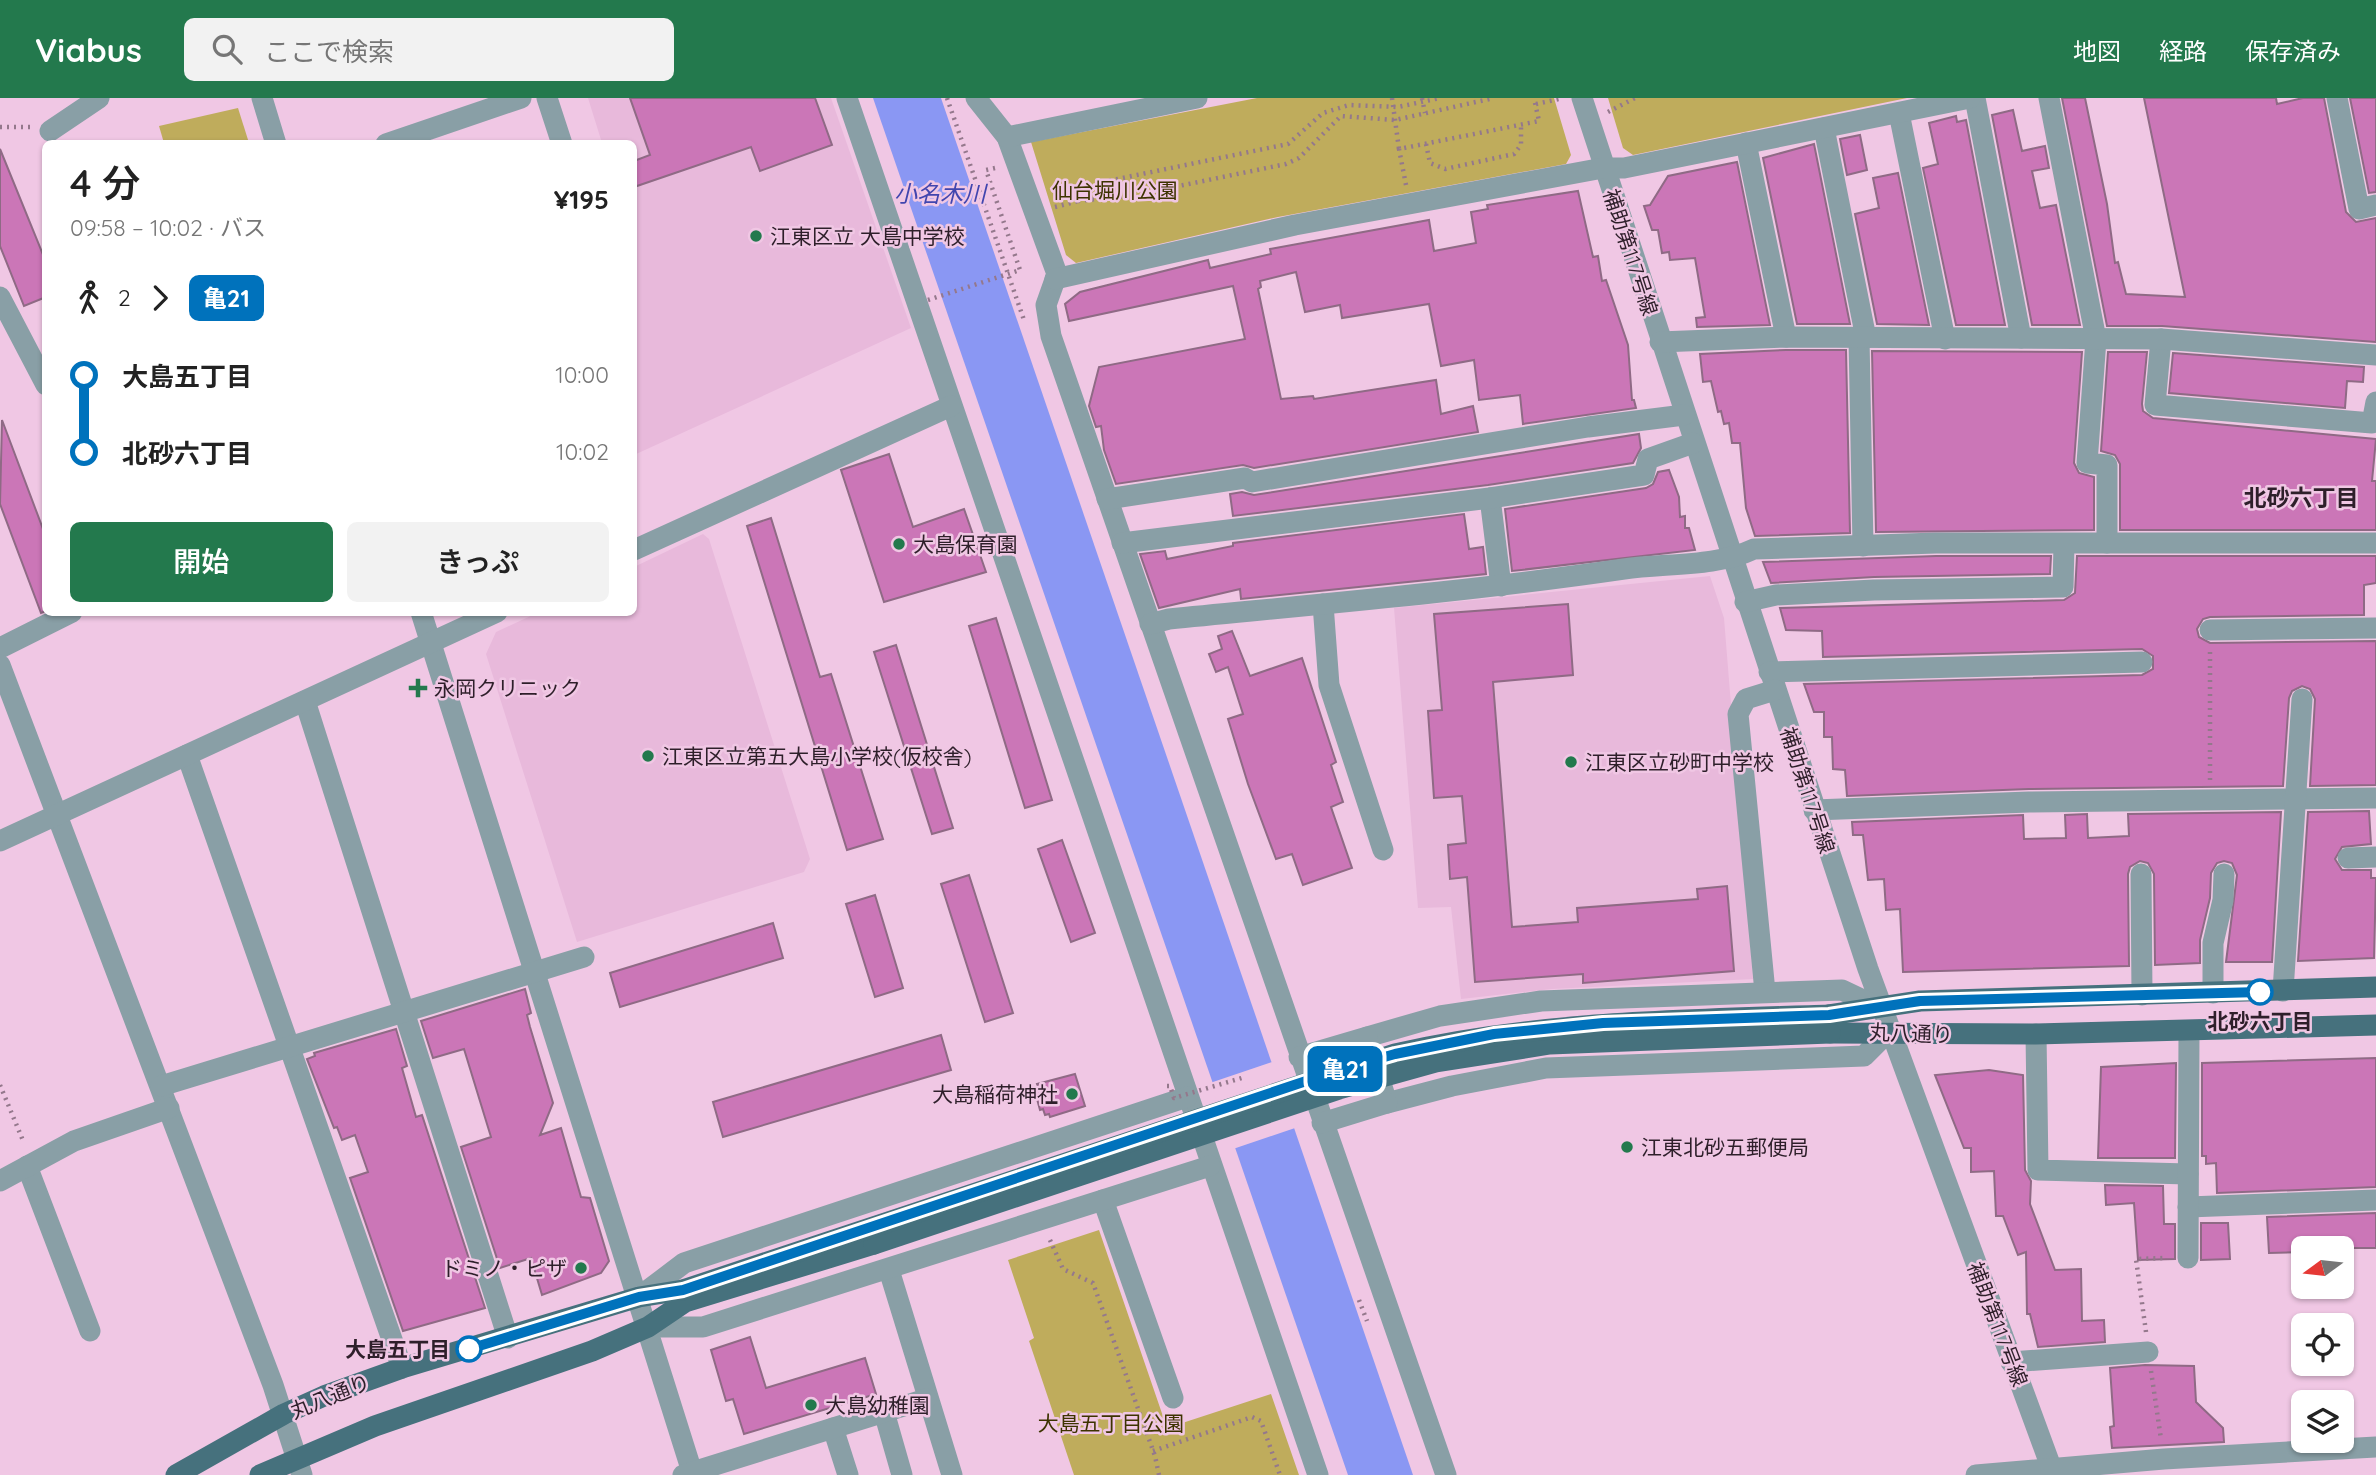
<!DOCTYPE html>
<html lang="ja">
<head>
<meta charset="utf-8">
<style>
  :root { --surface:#fff; --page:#f2f2f2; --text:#222; --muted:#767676; --accent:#23794d }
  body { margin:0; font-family:Quicksand,"Noto Sans JP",sans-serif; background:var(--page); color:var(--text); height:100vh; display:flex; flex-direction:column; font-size:26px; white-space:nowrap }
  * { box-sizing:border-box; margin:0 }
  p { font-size:23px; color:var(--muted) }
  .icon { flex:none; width:38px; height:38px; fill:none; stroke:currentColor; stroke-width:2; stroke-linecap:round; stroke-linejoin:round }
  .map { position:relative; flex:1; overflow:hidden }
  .side { position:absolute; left:42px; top:42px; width:595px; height:476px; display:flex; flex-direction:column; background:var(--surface); border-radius:10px; box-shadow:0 2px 5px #0004 }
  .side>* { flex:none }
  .badge { padding:0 14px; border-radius:10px; font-size:24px; line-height:46px }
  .needle { width:46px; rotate:255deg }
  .controls { position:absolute; left:2291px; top:1138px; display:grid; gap:14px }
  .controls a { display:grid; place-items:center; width:63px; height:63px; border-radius:10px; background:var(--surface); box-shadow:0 2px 5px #0004; font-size:35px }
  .map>.badge { position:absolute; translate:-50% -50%; box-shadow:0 0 0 4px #fff }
  .legs { display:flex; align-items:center; gap:10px; height:77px; padding:0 28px; font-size:23px }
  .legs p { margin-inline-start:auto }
  .headline { display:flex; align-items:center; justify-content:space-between; height:119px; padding:0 28px }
  h1 { font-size:38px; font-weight:600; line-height:52px }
  .button { display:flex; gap:14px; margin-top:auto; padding:14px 28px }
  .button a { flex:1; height:80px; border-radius:10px; background:var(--accent); color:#fff; font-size:28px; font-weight:600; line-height:80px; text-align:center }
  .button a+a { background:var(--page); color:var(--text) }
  ul { padding:0 28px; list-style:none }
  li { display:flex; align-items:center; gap:24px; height:77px; font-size:26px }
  li i { display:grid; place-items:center; width:10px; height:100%; margin:0 9px; background:currentColor }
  li i::after { content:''; width:18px; height:18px; margin:-9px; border:5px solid; border-radius:50%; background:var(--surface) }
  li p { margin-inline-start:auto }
  li:first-child i { background:linear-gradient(#0000 50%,currentColor 0) }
  li:last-child i { background:linear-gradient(currentColor 50%,#0000 0) }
  header { display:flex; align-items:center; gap:42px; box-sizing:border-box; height:98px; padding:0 35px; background:var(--accent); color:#fff }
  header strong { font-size:33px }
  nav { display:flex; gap:38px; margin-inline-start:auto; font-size:24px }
  .search { width:490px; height:63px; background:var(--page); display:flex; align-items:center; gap:18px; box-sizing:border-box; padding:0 24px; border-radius:10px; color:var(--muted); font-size:26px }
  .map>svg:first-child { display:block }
  .built { fill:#e8b9db }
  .green { fill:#bfac5c }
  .water { fill:#8a97f3 }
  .pier { fill:#f0c7e4 }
  .building { fill:#cb76b7; stroke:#8f6a85; stroke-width:2 }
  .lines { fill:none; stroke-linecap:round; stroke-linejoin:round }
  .path { stroke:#94788c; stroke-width:4.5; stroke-dasharray:2 5; stroke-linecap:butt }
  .minor { stroke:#899fa6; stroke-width:21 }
  .major { stroke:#46717d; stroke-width:21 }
  .path-bridge { stroke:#94788c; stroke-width:4.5; stroke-dasharray:2 5; stroke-linecap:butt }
  .major-bridge { stroke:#46717d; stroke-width:21 }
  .line-1-casing { stroke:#fff; stroke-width:16 }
  .line-1 { stroke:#0072bc; stroke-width:10 }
  .poi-dot { fill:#23794d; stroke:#f0c7e4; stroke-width:2.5 }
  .stop-1-dot { fill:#fff; stroke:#0072bc; stroke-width:3.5 }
  .labels { text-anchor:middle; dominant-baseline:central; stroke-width:5; stroke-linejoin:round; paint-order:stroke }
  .park-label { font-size:21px; fill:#3d3300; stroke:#f0c7e4 }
  .poi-label { font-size:21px; fill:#2e1f2a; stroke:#f0c7e4; text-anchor:start }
  .street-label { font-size:21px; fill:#2e1f2a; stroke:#f0c7e4 }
  .stop-label { font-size:21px; font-weight:bold; fill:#2e1f2a; stroke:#f0c7e4 }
  .water-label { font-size:23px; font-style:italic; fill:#4145ae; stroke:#f0c7e4 }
  .neighbourhood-label { font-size:23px; font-weight:bold; fill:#2e1f2a; stroke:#f0c7e4 }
</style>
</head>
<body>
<header>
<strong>Viabus</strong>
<div class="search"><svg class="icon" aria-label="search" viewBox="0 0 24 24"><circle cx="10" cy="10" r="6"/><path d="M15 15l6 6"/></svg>ここで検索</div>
<nav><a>地図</a><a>経路</a><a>保存済み</a></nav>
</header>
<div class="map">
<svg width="2376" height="1377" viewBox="0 0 2376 1377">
  <rect width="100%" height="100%" fill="#f0c7e4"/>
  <g class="built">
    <polygon points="588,0 831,0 911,230 634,357 634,46 602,45"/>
    <polygon points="703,436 709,441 810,761 804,774 577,844 486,556 496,534 537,515 634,514 634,469"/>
    <polygon points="1710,478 1724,520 1753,881 1552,891 1461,901 1451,809 1418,810 1394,510"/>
  </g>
  <g class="green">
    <polygon points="1257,0 1554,0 1571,57 1566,66 1278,119 1076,165 1066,157 1031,44"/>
    <polygon points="1608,0 1907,0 1633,57 1623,50"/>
    <polygon points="238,10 249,45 164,45 159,28"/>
    <polygon points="1099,1132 1167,1330 1271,1296 1299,1377 1074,1377 1029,1243 1034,1240 1008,1162"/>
  </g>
  <polygon class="water" points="873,0 941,0 1413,1377 1348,1377"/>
  <polygon class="pier" points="1275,963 1298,1029 1233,1051 1210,985"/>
  <g class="building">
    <polygon points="630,0 815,0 832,47 760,73 751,49 634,89 634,63 650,57"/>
    <polygon points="2062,0 2085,0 2107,106 2115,165 2118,164 2126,196 2185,199 2144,0 2276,0 2277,6 2303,0 2324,0 2346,114 2356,124 2376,120 2376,244 2162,228 2107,228"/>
    <polygon points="2350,0 2376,0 2376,94 2369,95"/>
    <polygon points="2013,12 2022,53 2045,48 2049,70 2032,73 2040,110 2056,107 2080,227 2032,227 1992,17"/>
    <polygon points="1956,18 1957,24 1966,22 2005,227 1956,227 1923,70 1938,66 1929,25"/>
    <polygon points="1860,37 1867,72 1847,77 1840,41"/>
    <polygon points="1814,46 1850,226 1797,226 1763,60"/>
    <polygon points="0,51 46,164 46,199 24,208 0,148"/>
    <polygon points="1737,64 1770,227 1697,229 1696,220 1705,219 1695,160 1670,162 1669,154 1662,155 1658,132 1652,132 1644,108 1650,107 1668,78"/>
    <polygon points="1898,75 1929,227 1877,226 1855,116 1879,110 1873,80"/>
    <polygon points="1578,93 1593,159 1598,158 1602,183 1606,182 1628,247 1632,302 1634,302 1636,310 1523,326 1520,297 1479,302 1474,262 1441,268 1429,206 1342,220 1340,207 1305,214 1296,174 1260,183 1261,189 1258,191 1281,301 1313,298 1314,301 1436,282 1441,316 1473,308 1478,334 1254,370 1243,367 1116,386 1104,352 1101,328 1096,329 1089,308 1099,269 1245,241 1233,188 1069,223 1065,206 1080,194 1208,162 1210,170 1271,156 1270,151 1429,122 1434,153 1476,145 1471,114 1488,111 1487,107"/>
    <polygon points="1786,252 1846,252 1850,435 1755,438 1746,410 1740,345 1732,345 1729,325 1724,326 1721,313 1718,314 1711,283 1703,284 1700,256"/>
    <polygon points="1872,253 2082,254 2074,365 2079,375 2094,379 2094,432 1876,434"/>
    <polygon points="2108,254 2147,254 2142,306 2143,313 2153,320 2376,341 2372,383 2376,383 2376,432 2120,432 2120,366 2115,357 2101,353"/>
    <polygon points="2173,255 2364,269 2363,284 2347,283 2345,310 2169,295"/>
    <polygon points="2,322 46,439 46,513 41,515 0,406"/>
    <polygon points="1639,336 1641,350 1633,365 1488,387 1233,418 1230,396 1242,394 1254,397"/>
    <polygon points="889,356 913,429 964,411 986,474 884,504 841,372"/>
    <polygon points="1669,372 1679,399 1680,419 1685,418 1685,430 1689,430 1695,452 1512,473 1505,411 1646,390 1653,386 1658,374"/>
    <polygon points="1464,416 1469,451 1483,449 1486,476 1241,501 1240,491 1159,510 1140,456 1165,453 1167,461 1233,448 1233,445"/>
    <polygon points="771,420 820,579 831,576 883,741 847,752 747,428"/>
    <polygon points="1936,458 2051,458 2050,476 1874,479 1771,485 1763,464"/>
    <polygon points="2077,458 2376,458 2376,485 2364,487 2364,517 2210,519 2203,521 2197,531 2199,539 2210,545 2376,543 2376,687 2310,688 2315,601 2310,591 2302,588 2292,593 2289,600 2283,688 2029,691 1847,698 1845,672 1833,671 1832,639 1824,639 1824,614 1814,614 1804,586 2142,577 2153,571 2153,558 2142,551 1823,559 1822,533 1786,532 1780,510 2064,502 2075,495"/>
    <polygon points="1568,506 1573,577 1493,584 1512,829 1578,824 1577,810 1698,801 1697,791 1727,788 1734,873 1583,885 1583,876 1475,884 1467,779 1450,781 1448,747 1466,745 1462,698 1434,700 1428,613 1442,612 1434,516"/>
    <polygon points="996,520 1052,702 1025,710 969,528"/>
    <polygon points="1232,533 1250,578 1302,560 1336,664 1331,667 1343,704 1331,709 1352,770 1303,787 1292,756 1276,761 1248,686 1228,621 1243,616 1228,569 1216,574 1209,556 1222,551 1218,538"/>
    <polygon points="896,547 953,730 932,736 874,554"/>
    <polygon points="2369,713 2371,746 2342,749 2335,761 2342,772 2371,772 2371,780 2376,780 2374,860 2298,863 2308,714"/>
    <polygon points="2281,714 2272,864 2226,864 2237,777 2232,765 2224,763 2217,765 2211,775 2210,800 2200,842 2200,865 2155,867 2154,776 2148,765 2140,763 2130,769 2128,776 2129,868 1903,874 1900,811 1886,812 1884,781 1868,782 1863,737 1853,737 1852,724 2023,717 2024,741 2066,740 2065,717 2087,716 2088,740 2129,738 2128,716"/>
    <polygon points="1062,742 1095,835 1071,844 1038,751"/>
    <polygon points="969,777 1013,915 985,924 941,786"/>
    <polygon points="875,797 903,890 875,899 846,806"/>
    <polygon points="773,825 783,860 620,909 610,875"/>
    <polygon points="525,891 531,915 527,917 530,929 553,1005 540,1037 561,1030 581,1099 590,1100 609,1163 601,1175 542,1197 531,1160 500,1170 461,1049 491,1039 464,951 433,960 421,923"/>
    <polygon points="396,931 407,968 402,970 416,1019 422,1017 485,1210 403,1233 350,1080 368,1074 355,1037 342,1042 337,1029 334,1030 307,961 315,958 314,955"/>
    <polygon points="941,937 951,972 723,1039 713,1004"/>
    <polygon points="2376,960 2376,1089 2217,1095 2216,1065 2206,1066 2206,1058 2202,1058 2202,965"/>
    <polygon points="2176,965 2175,1060 2098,1060 2101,969"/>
    <polygon points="1989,972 2023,977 2025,1072 2031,1083 2030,1106 2055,1172 2081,1171 2082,1223 2104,1222 2105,1244 2038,1249 2030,1216 2027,1216 2026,1154 2018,1157 2003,1118 1996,1118 1994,1073 1971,1074 1971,1050 1964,1050 1935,977"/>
    <polygon points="1075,976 1085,1008 1050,1019 1049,1016 1045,1017 1043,1011 1040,1012 1034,990 1038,989 1037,986"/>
    <polygon points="2105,1087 2163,1088 2164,1126 2175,1126 2175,1161 2138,1162 2134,1105 2106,1107"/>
    <polygon points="2376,1115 2376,1150 2303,1150 2303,1154 2269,1155 2267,1119"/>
    <polygon points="2201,1125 2228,1125 2230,1161 2201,1162"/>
    <polygon points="750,1239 766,1290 865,1260 876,1296 744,1336 733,1301 726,1303 711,1252"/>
    <polygon points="2145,1267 2194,1268 2196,1304 2223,1330 2224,1344 2112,1350 2110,1329 2114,1328 2110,1270"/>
  </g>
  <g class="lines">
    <g class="path">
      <polyline points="947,0 1024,222"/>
      <polyline points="1392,0 1399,51"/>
      <polyline points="1422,0 1425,15"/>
      <polyline points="1536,6 1559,1"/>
      <polyline points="1608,14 1635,0"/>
      <polyline points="0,29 30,29"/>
      <polyline points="1426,46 1430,65 1445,71 1514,56 1521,47 1521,26"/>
      <polyline points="995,70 986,72 1020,172"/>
      <polyline points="1406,87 1399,51 1539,23 1534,0"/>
      <polyline points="1078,103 1135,97 1286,66 1299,60 1341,18 1395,22 1494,0"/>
      <polyline points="1055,109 1078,103 1093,86 1288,46 1323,15 1349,7 1398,9 1440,0"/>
      <polyline points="2210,554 2210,682"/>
      <polyline points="0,987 24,1045"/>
      <polyline points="1050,1142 1063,1171 1093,1185 1155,1358 1159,1377"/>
      <polyline points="1359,1202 1367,1223"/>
      <polyline points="2146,1234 2136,1161 2166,1160"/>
      <polyline points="2151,1273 2161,1341"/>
      <polyline points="1153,1353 1252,1319 1261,1323 1280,1377"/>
    </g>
    <g class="minor">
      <polyline points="262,0 276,46"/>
      <polyline points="547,0 562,46"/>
      <polyline points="847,0 1318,1377"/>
      <polyline points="976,0 1007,39 1057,176 1046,207 1051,238 1446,1377"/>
      <polyline points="1582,0 1868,871 2054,1377"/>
      <polyline points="1975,0 2021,240"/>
      <polyline points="2049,0 2096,241 2087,365 2107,367 2107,445"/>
      <polyline points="2337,0 2359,111 2376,107"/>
      <polyline points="1899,15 1945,241"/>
      <polyline points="1824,30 1866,240"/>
      <polyline points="50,33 99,0"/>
      <polyline points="1007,39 1197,0"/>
      <polyline points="1746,45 1786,239"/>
      <polyline points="386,46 521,0"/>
      <polyline points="1055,181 1295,127 1603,70 1624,70 1970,0"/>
      <polyline points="0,199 46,287"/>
      <polyline points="1859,240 1863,448"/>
      <polyline points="2161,241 2155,307 2372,325 2376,304"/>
      <polyline points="1660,244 1786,239 2161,241 2376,257"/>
      <polyline points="1490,400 1501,488"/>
      <polyline points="1107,401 1245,380 1252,384 1588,329 1684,317"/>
      <polyline points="1122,445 1490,400 1644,377 1648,361 1693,345"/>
      <polyline points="634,452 951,308"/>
      <polyline points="1745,504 1776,497 1874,492 2063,489 2064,446"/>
      <polyline points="1323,506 1329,587 1383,752"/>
      <polyline points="421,514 693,1377"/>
      <path d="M1150 526 1169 521C1321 506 1473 493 1624 471 1666 465 1716 469 1754 451L1936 445H2376"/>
      <polyline points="2210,532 2376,530"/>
      <polyline points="0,550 72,514"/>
      <polyline points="0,567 273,1287 302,1377"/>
      <polyline points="1769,574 2142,564"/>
      <polyline points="305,603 508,1240"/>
      <polyline points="187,657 402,1270"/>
      <polyline points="1814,712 2029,704 2376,700"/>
      <polyline points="0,743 497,514"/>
      <polyline points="2348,760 2376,759"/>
      <polyline points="2141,776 2142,897"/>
      <polyline points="2283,893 2302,601"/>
      <polyline points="1765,894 1738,616 1746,601 1775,592"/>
      <polyline points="2213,895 2213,845 2223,802 2224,776"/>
      <polyline points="1882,911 1842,892 1541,903 1440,918 1367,939 1387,1005 1452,988 1546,970 1864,958 1889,933"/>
      <polyline points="2036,936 2038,1072 2188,1076"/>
      <polyline points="1299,959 1367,939"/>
      <polyline points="161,988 584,859"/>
      <polyline points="1322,1025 1387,1005"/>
      <polyline points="27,1068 90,1233"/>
      <polyline points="0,1083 74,1043 169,1010"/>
      <polyline points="1103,1102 1173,1300"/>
      <polyline points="2188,1109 2376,1102"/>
      <polyline points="2188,1160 2189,934"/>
      <polyline points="889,1172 952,1377"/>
      <polyline points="639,1199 684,1165 1187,999"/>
      <polyline points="648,1229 703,1229 1210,1068"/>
      <polyline points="2011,1264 2148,1254"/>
      <polyline points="884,1314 902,1377"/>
      <polyline points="833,1330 848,1377"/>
      <polyline points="683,1377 926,1301"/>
      <polyline points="1976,1377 2164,1361 2376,1349"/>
    </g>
    <g class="major">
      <polyline points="1829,917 1920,903 2376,889"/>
      <polyline points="1830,935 2036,936 2376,927"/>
      <polyline points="176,1377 284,1316 324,1298 402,1270 639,1199 683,1192"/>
      <polyline points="260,1377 375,1328 592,1253 648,1229 685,1204 874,1146"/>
    </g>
    <g class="path-bridge">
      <polyline points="928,202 1020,172"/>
      <polyline points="1320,946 1321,957"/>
      <polyline points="1167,988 1170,988 1174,1000 1245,979"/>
    </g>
    <g class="major-bridge">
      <polyline points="874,1146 1339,991 1436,964 1550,946 1830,935"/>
      <path d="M683 1192 1395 956C1538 923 1683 922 1829 917"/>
    </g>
  </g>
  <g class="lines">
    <g class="line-1-casing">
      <polyline id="line-1" points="469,1251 639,1199 683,1192 1339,972 1395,956 1494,936 1603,925 1829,917 1920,903 2260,894"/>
    </g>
    <use href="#line-1" class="line-1"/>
  </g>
  <g class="poi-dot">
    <circle cx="756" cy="138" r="7"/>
    <circle cx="899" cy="446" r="7"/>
    <path d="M414.5 579.5h7v7h7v7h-7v7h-7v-7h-7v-7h7z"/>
    <circle cx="648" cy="658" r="7"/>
    <circle cx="1571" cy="664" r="7"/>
    <circle cx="1072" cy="996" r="7"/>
    <circle cx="1627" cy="1049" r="7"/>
    <circle cx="581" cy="1170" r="7"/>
    <circle cx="811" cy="1307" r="7"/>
  </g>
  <g class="stop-1-dot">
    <circle cx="2260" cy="894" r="12"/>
    <circle cx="469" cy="1251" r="12"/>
  </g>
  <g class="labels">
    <g class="park-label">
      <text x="1115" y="92">仙台堀川公園</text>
      <text x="1111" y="1325">大島五丁目公園</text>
    </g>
    <g class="poi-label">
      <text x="770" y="138">江東区立 大島中学校</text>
      <text x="913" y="446">大島保育園</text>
      <text x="434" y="590">永岡クリニック</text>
      <text x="662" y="658">江東区立第五大島小学校(仮校舎)</text>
      <text x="1585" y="664">江東区立砂町中学校</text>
      <text x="1058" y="996" text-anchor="end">大島稲荷神社</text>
      <text x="1641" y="1049">江東北砂五郵便局</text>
      <text x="567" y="1170" text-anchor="end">ドミノ・ピザ</text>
      <text x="825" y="1307">大島幼稚園</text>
    </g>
    <g class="street-label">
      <text transform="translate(1631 154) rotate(72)">補助第117号線</text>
      <text transform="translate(1808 692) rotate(72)">補助第117号線</text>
      <text transform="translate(1911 935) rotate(2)">丸八通り</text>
      <text transform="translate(1998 1226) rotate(69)">補助第117号線</text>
      <text transform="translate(330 1298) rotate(-22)">丸八通り</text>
    </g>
    <g class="stop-label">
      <text x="2260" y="923">北砂六丁目</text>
      <text x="450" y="1251" text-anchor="end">大島五丁目</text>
    </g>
    <g class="water-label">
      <text x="940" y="95">小名木川</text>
    </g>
    <g class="neighbourhood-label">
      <text x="2301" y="399">北砂六丁目</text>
    </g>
  </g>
</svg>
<div class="controls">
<a><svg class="needle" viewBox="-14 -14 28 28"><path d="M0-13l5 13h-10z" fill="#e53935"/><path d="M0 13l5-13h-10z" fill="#767676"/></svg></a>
<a><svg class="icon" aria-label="locate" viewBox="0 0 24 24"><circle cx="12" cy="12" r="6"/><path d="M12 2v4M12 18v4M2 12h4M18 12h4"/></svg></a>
<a><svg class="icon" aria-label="layers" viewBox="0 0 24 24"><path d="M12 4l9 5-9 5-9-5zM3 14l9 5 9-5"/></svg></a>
</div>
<b class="badge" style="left:1345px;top:971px;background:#0072bc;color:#fff">亀21</b>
<section class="side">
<div class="headline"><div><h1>4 分</h1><p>09:58 – 10:02 · バス</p></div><b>¥195</b></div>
<div class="legs"><svg class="icon" aria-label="walk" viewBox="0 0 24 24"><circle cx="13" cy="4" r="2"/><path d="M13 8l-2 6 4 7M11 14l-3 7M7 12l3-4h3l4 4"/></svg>2<svg class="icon" aria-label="forward" viewBox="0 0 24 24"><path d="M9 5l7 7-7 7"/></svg><b class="badge" style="background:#0072bc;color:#fff">亀21</b></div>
<ul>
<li><i style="color:#0072bc"></i><b>大島五丁目</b><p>10:00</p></li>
<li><i style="color:#0072bc"></i><b>北砂六丁目</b><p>10:02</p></li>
</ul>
<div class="button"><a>開始</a><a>きっぷ</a></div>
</section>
</div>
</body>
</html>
